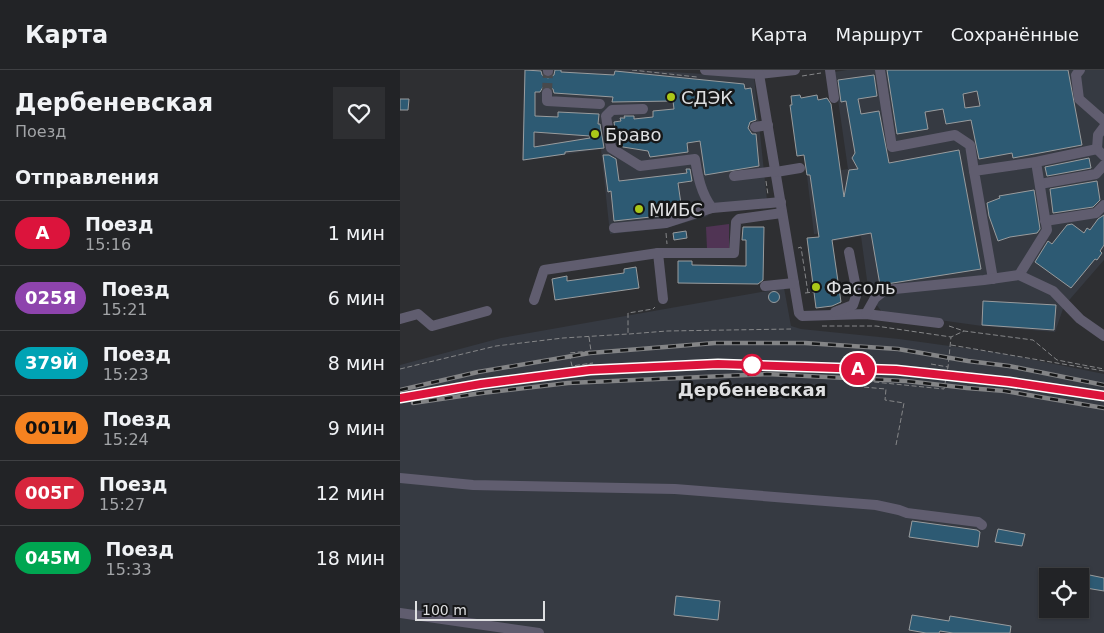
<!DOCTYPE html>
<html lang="ru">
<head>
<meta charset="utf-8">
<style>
  :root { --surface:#222326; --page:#2e2f32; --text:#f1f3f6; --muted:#a2a4a7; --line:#3f4043 }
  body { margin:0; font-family:"DejaVu Sans",sans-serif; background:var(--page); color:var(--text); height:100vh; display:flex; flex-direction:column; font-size:19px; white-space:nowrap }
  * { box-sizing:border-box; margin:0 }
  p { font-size:16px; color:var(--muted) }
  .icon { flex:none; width:28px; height:28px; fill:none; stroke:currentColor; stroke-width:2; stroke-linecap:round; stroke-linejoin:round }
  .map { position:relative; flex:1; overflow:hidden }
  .side { display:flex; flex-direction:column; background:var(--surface); width:400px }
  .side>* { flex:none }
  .badge { padding:0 10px; border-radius:16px; font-size:18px; line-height:32px }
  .buttons { position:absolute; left:639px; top:498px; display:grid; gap:10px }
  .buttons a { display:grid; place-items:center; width:50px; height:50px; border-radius:0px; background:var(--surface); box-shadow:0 1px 4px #0004,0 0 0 1px var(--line); font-size:25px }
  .scale { position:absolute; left:15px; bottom:12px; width:130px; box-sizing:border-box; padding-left:5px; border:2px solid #dedfe1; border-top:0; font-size:14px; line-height:18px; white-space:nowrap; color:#dedfe1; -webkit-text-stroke:4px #161718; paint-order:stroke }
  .map>.badge { position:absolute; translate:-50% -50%; box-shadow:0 0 0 2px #fff }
  h2 { padding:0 15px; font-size:19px; line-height:45px }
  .round { display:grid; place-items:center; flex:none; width:52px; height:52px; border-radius:0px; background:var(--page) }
  .headline { display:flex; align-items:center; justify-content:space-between; height:85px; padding:0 15px }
  h1 { font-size:24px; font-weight:700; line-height:38px }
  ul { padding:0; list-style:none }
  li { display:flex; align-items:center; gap:15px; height:65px; padding:0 15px; border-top:1px solid var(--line) }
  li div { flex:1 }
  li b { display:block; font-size:19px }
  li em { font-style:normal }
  li .badge { min-width:55px; font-weight:700; text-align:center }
  header { display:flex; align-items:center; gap:30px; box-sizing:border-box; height:70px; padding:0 25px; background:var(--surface); border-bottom:1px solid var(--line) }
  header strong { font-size:24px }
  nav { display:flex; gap:28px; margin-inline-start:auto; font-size:18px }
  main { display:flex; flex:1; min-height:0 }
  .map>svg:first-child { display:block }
  .built { fill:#363a42; fill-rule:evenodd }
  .green { fill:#503454 }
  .building { fill:#2d5a73; stroke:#999c9e; fill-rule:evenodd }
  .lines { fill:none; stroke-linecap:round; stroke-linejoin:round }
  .minor-tunnel { stroke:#48494c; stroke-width:10; stroke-dasharray:10 5; stroke-linecap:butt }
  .path { stroke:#858688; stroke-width:1; stroke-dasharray:5 2.5; stroke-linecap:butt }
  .minor { stroke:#605d6f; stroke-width:10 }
  .rail-casing { stroke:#838486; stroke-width:4.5 }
  .rail { stroke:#161718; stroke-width:2.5; stroke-dasharray:8; stroke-linecap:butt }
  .line-casing { stroke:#fff; stroke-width:11 }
  .line { stroke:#dc143c; stroke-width:8 }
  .poi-dot { fill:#aac718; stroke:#161718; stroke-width:2 }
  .stop-dot { fill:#fff; stroke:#dc143c; stroke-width:2.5 }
  .labels { text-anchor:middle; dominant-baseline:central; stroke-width:5; stroke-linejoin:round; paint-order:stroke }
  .poi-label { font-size:18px; fill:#dedfe1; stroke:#161718; text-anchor:start }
  .stop-label { font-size:18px; font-weight:bold; fill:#dedfe1; stroke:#161718 }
</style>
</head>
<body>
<header>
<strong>Карта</strong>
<nav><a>Карта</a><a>Маршрут</a><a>Сохранённые</a></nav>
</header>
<main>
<section class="side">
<div class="headline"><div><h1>Дербеневская</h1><p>Поезд</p></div><a class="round"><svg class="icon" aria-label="heart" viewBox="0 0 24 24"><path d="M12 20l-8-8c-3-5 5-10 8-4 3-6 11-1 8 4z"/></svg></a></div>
<h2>Отправления</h2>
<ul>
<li><span class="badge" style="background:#dc143c;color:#fff">A</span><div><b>Поезд</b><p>15:16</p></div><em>1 мин</em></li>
<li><span class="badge" style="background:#8e44ad;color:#fff">025Я</span><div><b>Поезд</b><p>15:21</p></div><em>6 мин</em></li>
<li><span class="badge" style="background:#00a3b4;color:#fff">379Й</span><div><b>Поезд</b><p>15:23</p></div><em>8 мин</em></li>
<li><span class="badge" style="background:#f58220;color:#111">001И</span><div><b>Поезд</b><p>15:24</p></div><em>9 мин</em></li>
<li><span class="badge" style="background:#d7263d;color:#fff">005Г</span><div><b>Поезд</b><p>15:27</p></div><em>12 мин</em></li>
<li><span class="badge" style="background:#00a651;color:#fff">045М</span><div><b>Поезд</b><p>15:33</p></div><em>18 мин</em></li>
</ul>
</section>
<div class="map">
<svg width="704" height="563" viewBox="0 0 704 563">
  <rect width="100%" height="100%" fill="#2e2f32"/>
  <g class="built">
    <polygon points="124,0 238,0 354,7 367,130 303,137 308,146 266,158 210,164 201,79 122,91"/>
    <polygon points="447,0 704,0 704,190 664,236 655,262 582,256 482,242 469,225 461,166 434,171 432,163 414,164 407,106 448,99 434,2"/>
    <path d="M384 218 391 256 401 259 499 269 600 283 704 304V563H0V295L101 268ZM648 506H680V539H648Z"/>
  </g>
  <polygon class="green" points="329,154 329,179 307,179 306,157"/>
  <g class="building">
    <path d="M125 0 141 1 142 5 148 8 154 5 155 0H161V2L214 5 215 1 344 14 345 19 351 18 356 50 350 52 348 58 352 64H356L359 96 305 105 300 71 287 73 288 82 250 87 248 81 223 77 220 75 219 66H216L214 52 221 51 220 48H225L224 46H234V49L253 47V41L274 39 273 31 212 32 213 27 154 23 153 19 147 16 143 17 140 22H135V46L158 47V42L199 44 198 54H200L204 78 165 82V84L123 90ZM134 62 190 66V68L134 77Z"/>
    <path d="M487 0H668L682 75 613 88 612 83 579 89 571 50 546 54 543 39 525 42 528 59 497 64ZM577 21 580 36 565 38 563 24Z"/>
    <polygon points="474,5 477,26 458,29 461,44 479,41 489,93 559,80 581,199 480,215 471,163 432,170 441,232 432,236 416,238 407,168 419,167 410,105 407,105 404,85 397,86 390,35 392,35 391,26 400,25 401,28 417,25 418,30 427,28 431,34 444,127 449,100 458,99 452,88 455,83 446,31 441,32 438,10"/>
    <polygon points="0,29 9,29 8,40 0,40"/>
    <polygon points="203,85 209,85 216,89 219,111 287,103 286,99 290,99 292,111 278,113 282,141 269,145 214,151 211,121 208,122"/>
    <polygon points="689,88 691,98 647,106 645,97"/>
    <polygon points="697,111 700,130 693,137 653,143 650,119"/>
    <polygon points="634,120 640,159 637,163 610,167 598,171 589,146 587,133 600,128 599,126"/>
    <polygon points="704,145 704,175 700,181 702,183 697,190 695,189 671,218 635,192 648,171 652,174 667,155 672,154 684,163 687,158 690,160 698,149"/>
    <polygon points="343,157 364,157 363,210 358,214 278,213 278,191 292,191 292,195 346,196 346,170 342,170"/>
    <polygon points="286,161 287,168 274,170 273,163"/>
    <polygon points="236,197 239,218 155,230 152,209 167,206 167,211 224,203 224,199"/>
    <circle cx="374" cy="227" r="5.5"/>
    <polygon points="583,231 656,235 654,260 582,255"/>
    <polygon points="512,451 577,460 580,462 578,477 509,467"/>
    <polygon points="598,459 625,464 622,476 595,472"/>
    <polygon points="680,503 704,508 704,521 680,517"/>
    <polygon points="276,526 320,531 318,550 274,545"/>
    <polygon points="512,545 549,551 550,546 611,556 610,563 553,563 540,561 539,563 526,563 509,560"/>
  </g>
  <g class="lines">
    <polyline class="minor-tunnel" points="147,23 148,1"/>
    <g class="path">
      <polyline points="232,0 297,7"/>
      <polyline points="402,6 421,3"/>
      <polyline points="366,111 368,125"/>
      <polyline points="266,163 267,174"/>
      <polyline points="398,178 401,177 408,223"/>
      <polyline points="405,223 414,222"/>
      <polyline points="422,256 476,256 551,267 564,261"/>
      <polyline points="549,256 564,261 633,270 657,290 704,299"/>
      <polyline points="229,264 267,261 391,259"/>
      <polyline points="189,267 191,281 169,283 172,296 193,293"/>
      <polyline points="551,275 704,301"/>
      <polyline points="531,294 548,297 551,267"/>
      <polyline points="0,299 96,276 163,268 228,264 228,243 253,239 255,237"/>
      <polyline points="496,375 504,333 485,330 486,319 463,317 464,311 544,319 548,297"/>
    </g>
    <g class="minor">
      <polyline points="305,0 359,4 395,0"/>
      <polyline points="430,0 434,28"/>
      <polyline points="480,0 492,77 555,65 570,75 574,101"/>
      <polyline points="680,0 676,5 679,29 704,51"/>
      <polyline points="148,1 148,0"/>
      <polyline points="359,4 399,243 402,246 466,244 539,253"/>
      <polyline points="147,23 147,31 200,34"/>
      <path d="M243 39 212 40 206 46 211 78 240 96 295 89C298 107 301 123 312 138L381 132"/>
      <polyline points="355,57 368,55"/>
      <polyline points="704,57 698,65 697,79 704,86"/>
      <polyline points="376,102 400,98"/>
      <polyline points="334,106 376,101"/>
      <polyline points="640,114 696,104 704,95"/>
      <polyline points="645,151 696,143 704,135"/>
      <polyline points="214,158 266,153 312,138"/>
      <polyline points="619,205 647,160 636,92"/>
      <polyline points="593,209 574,101 636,92 697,79"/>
      <polyline points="365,216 394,213"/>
      <polyline points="263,229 258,183 334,183 336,152 339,149 382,143"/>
      <polyline points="134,230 144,200 258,183"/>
      <polyline points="435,242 453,235 457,223 449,182"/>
      <polyline points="466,244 475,228 485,220 584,210 619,205 653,221 680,249 704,266"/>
      <polyline points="0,249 18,244 32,256 87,241"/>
      <polyline points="0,408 73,415 275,419 476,435 499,440 507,443 578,452 582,455"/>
      <polyline points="0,543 139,563"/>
    </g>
    <g class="rail-casing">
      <g id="rail">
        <polyline points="0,320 78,302 190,283 315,273 405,273 498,279 568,291 609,296 704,315"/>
        <path d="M0 328C104 307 210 297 316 294 355 293 394 296 433 298 524 301 615 309 704 326"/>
        <polyline points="13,333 82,323 168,313 367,304 506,311 567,318 605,321 704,338"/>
      </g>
    </g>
    <use href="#rail" class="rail"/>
  </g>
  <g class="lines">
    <g class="line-casing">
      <polyline id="line" points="0,328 81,314 190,300 318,294 496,300 609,312 704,326"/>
    </g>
    <use href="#line" class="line"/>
  </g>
  <g class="poi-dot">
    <circle cx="271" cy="27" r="5"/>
    <circle cx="195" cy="64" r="5"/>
    <circle cx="239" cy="139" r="5"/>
    <circle cx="416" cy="217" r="5"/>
  </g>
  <circle class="stop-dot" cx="352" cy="295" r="10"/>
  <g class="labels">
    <g class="poi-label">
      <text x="281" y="27">СДЭК</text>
      <text x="205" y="64">Браво</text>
      <text x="249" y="139">МИБС</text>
      <text x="426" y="217">Фасоль</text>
    </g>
    <g class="stop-label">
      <text x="352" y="319">Дербеневская</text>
    </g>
  </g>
</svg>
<div class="buttons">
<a><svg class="icon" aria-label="locate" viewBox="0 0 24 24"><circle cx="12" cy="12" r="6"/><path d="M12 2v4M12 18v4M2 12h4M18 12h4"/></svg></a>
</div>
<div class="scale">100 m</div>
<b class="badge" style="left:458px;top:299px;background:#dc143c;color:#fff">A</b>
</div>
</main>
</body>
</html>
